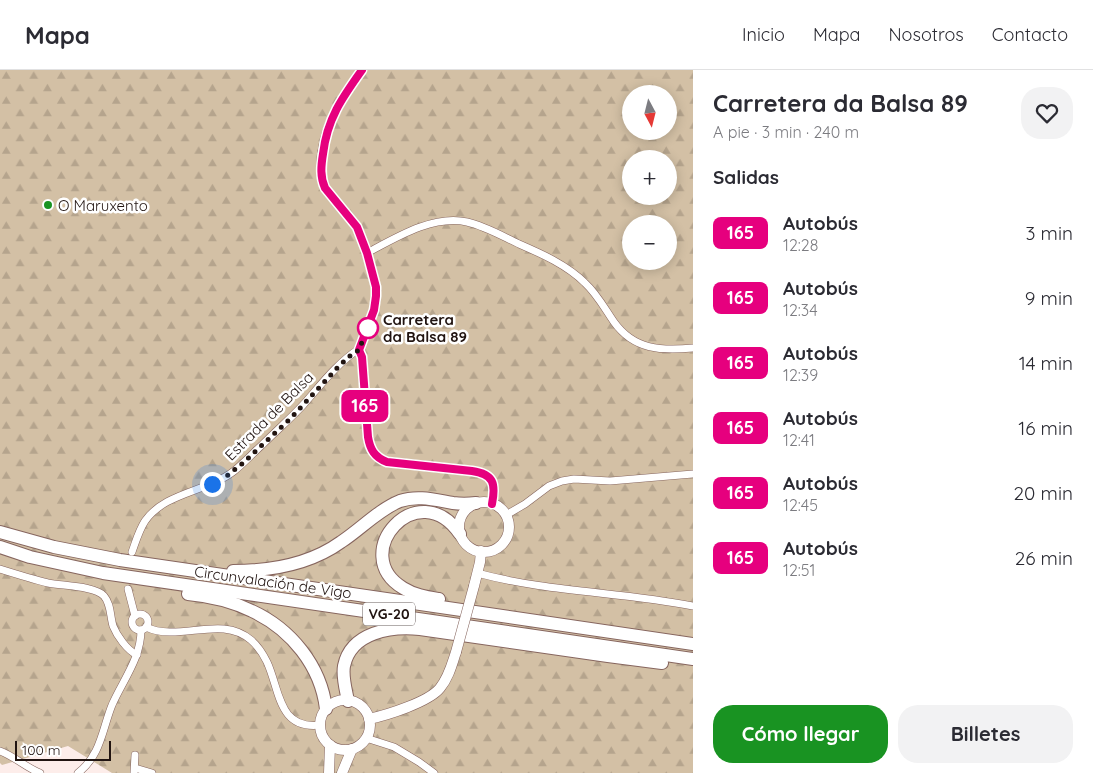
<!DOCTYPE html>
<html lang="es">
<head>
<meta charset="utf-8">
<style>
  :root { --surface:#fff; --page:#f2f2f3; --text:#2b2b33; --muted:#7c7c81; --line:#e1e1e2; --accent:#199322 }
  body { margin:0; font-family:Quicksand,sans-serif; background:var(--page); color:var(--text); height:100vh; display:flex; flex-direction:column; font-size:19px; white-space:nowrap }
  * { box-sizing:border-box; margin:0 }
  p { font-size:16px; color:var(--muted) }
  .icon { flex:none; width:28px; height:28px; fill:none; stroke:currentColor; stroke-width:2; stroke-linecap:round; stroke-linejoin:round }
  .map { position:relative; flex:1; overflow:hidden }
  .side { display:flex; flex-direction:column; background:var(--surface); width:400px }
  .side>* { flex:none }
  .badge { padding:0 10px; border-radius:8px; font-size:18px; line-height:32px }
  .needle { width:32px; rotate:173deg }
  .controls { position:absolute; left:622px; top:15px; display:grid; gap:10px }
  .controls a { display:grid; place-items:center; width:55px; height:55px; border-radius:50%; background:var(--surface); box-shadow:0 2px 12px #0003; font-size:25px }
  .scale { position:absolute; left:15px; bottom:12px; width:96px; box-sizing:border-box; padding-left:5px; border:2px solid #211411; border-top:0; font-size:14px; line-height:18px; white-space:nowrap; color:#211411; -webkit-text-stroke:4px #fff; paint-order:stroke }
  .you { position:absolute; width:25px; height:25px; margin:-12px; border:4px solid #fff; border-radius:50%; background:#1a73e8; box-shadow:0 0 0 8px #1a73e833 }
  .map>.badge { position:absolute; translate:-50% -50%; box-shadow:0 0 0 2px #fff }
  h2 { padding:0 20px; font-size:19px; line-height:45px }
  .round { display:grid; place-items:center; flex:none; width:52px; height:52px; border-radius:20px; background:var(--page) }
  .overview { display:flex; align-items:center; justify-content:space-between; height:85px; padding:0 20px }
  h1 { font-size:24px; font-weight:700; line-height:38px }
  .button { display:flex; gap:10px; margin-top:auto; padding:10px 20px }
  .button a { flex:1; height:58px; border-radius:20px; background:var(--accent); color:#fff; font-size:20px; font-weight:700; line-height:58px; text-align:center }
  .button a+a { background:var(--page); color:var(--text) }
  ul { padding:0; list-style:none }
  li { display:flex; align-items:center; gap:15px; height:65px; padding:0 20px }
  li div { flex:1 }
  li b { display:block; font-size:19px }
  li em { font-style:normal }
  li .badge { min-width:55px; font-weight:700; text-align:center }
  header { display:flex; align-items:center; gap:30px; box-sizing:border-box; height:70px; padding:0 25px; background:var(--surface); border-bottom:1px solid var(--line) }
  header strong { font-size:24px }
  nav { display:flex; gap:28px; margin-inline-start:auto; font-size:18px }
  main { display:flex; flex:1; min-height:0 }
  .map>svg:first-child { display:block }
  .forest { fill:url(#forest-firs); fill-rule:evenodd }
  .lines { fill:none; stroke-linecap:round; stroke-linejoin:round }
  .minor-casing { stroke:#86655e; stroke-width:8 }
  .tertiary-casing { stroke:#86655e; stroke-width:10 }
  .primary-casing { stroke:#86655e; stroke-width:11 }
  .motorway-casing { stroke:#86655e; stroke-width:14 }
  .minor { stroke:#fff; stroke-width:7 }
  .tertiary { stroke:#fff; stroke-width:9 }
  .primary { stroke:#fff; stroke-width:10 }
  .motorway { stroke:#fff; stroke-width:12 }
  .primary-bridge-casing { stroke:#86655e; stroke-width:11; stroke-linecap:butt }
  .primary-bridge { stroke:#fff; stroke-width:10 }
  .line-casing { stroke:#fff; stroke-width:11 }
  .line { stroke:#e6007e; stroke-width:8 }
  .walk { stroke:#211411; stroke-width:5; stroke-dasharray:0 9 }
  .poi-dot { fill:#199322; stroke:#fff; stroke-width:2 }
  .stop-dot { fill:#fff; stroke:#e6007e; stroke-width:2.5 }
  .labels { text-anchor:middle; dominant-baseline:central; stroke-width:5; stroke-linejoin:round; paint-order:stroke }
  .shield { fill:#fff; stroke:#645a58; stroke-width:1 }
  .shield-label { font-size:14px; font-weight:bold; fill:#211411 }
  .poi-label { font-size:15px; fill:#211411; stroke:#fff; text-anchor:start }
  .stop-label { font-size:15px; font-weight:bold; fill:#211411; stroke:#fff; text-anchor:start }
  .street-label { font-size:15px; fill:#211411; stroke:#fff }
</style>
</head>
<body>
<header>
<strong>Mapa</strong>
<nav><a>Inicio</a><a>Mapa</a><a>Nosotros</a><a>Contacto</a></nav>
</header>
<main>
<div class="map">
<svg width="693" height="703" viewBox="0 0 693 703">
  <defs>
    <pattern id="forest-firs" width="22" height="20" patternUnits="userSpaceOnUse" patternTransform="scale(1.25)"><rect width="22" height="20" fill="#d3c0a5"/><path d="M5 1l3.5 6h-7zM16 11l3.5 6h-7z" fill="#b5a48d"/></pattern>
  </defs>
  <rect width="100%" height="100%" fill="#fdedea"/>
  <path class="forest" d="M0 0H693V703H112L68 676 2 695 0 693ZM631 24H669V61H631ZM631 89H669V126H631ZM631 154H669V191H631Z"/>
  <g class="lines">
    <g class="minor-casing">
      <g id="minor">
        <path d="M367 183C395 168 434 144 467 152 485 156 502 166 519 174 542 184 567 195 585 213 597 224 605 239 614 252 634 280 661 281 693 278"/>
        <polyline points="506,445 525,434 549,416 562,411 574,409 610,411 693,404"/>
        <path d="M132 482C136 471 139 460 145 451 165 422 207 422 234 401 244 393 252 384 262 375 275 362 290 349 303 335 320 316 337 293 359 279"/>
        <path d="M0 499C16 504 32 509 48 513 63 516 95 516 104 526 111 534 110 546 113 556 117 566 127 580 137 585"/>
        <path d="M477 503C547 522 622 522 693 536"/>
        <polyline points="128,519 135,546"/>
        <circle cx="140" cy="552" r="8"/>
        <path d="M146 557C179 573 221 544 251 570 258 576 263 584 267 592 280 620 278 660 320 655"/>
        <polyline points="366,668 394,677 419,692 434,703"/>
        <path d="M0 681C14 686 25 697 40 703"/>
        <polyline points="135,698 152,703"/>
        <path d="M78 703C101 685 102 660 112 635 123 610 141 588 141 560"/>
        <polyline points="134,703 135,685"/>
      </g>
    </g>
    <g class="tertiary-casing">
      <path id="tertiary" d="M362 0C342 29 327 49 322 84 321 96 320 107 325 118L357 157 367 183 376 217V226L374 240 359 279 362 287 368 367C370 379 374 387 387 392L472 401C494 404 496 414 492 434"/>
    </g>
    <g class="primary-casing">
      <g id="primary">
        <circle cx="484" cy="457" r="25"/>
        <polyline points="474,516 480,492 481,481"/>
        <circle cx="345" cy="655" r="25"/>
        <path d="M369 649C387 645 429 632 440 618 449 607 452 594 456 582"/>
        <polyline points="329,703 330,675"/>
        <polyline points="342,703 352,679"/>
      </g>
    </g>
    <g class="motorway-casing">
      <g id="motorway">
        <polyline points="0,462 54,477 120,490 693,574"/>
        <polyline points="0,477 30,487 103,503 693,589"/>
        <path d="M233 501C271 501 309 495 341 472 361 459 378 440 400 431 418 425 435 430 453 433 460 434 468 434 476 433"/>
        <path d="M188 524C209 526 234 532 252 541 291 559 321 596 326 639"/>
        <path d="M439 529C427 527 414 525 403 518 347 484 418 403 460 464"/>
        <path d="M348 631C346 620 342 607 344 596 351 562 391 556 420 559L608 586 662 593"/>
      </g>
    </g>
    <use href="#minor" class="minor"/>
    <use href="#tertiary" class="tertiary"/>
    <use href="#primary" class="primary"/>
    <use href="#motorway" class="motorway"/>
    <g class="primary-bridge-casing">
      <polyline id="primary-bridge" points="456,582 474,516"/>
    </g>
    <use href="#primary-bridge" class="primary-bridge"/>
  </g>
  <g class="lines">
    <g class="line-casing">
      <path id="line" d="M362 0C342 28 327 49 323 84 321 96 320 107 325 118L357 157 367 183 376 217V226L374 240 359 280 362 287 368 367C370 379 374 387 387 392L472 401C494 404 496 414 492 434"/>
    </g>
    <use href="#line" class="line"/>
    <polyline class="walk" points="212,414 228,405 243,393 291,348 339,296 352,284 359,280 369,254 368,258"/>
  </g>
  <circle class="poi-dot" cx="48" cy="135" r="5"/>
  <circle class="stop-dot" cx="368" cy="258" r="10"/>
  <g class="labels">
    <rect class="shield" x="363" y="532.5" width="52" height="23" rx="4"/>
    <g class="shield-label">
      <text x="389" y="544">VG-20</text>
    </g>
    <g class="poi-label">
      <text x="58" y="135">O Maruxento</text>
    </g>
    <g class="stop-label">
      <text x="383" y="249">Carretera<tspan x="383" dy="17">da Balsa 89</tspan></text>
    </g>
    <g class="street-label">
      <text transform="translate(269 346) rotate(-45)">Estrada de Balsa</text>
      <text transform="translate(273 512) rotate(8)">Circunvalación de Vigo</text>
    </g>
  </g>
</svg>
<div class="controls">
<a><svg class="needle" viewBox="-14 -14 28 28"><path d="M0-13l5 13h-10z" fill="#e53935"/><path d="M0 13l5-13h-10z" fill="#7c7c81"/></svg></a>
<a>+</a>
<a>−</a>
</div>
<div class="scale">100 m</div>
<div class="you" style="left:212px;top:414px"></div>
<b class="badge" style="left:365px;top:336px;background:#e6007e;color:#fff">165</b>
</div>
<section class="side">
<div class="overview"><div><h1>Carretera da Balsa 89</h1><p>A pie · 3 min · 240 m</p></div><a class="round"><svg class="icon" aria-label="heart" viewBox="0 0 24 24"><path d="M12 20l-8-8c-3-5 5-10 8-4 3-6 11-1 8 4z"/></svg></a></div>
<h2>Salidas</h2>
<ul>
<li><span class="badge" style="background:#e6007e;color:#fff">165</span><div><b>Autobús</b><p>12:28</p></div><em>3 min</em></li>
<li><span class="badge" style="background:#e6007e;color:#fff">165</span><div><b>Autobús</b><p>12:34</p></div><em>9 min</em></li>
<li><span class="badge" style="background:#e6007e;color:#fff">165</span><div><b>Autobús</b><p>12:39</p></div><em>14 min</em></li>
<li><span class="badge" style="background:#e6007e;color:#fff">165</span><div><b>Autobús</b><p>12:41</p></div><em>16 min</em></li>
<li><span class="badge" style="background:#e6007e;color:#fff">165</span><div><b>Autobús</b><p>12:45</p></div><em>20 min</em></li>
<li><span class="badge" style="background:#e6007e;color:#fff">165</span><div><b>Autobús</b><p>12:51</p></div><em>26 min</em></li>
</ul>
<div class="button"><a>Cómo llegar</a><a>Billetes</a></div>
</section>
</main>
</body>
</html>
